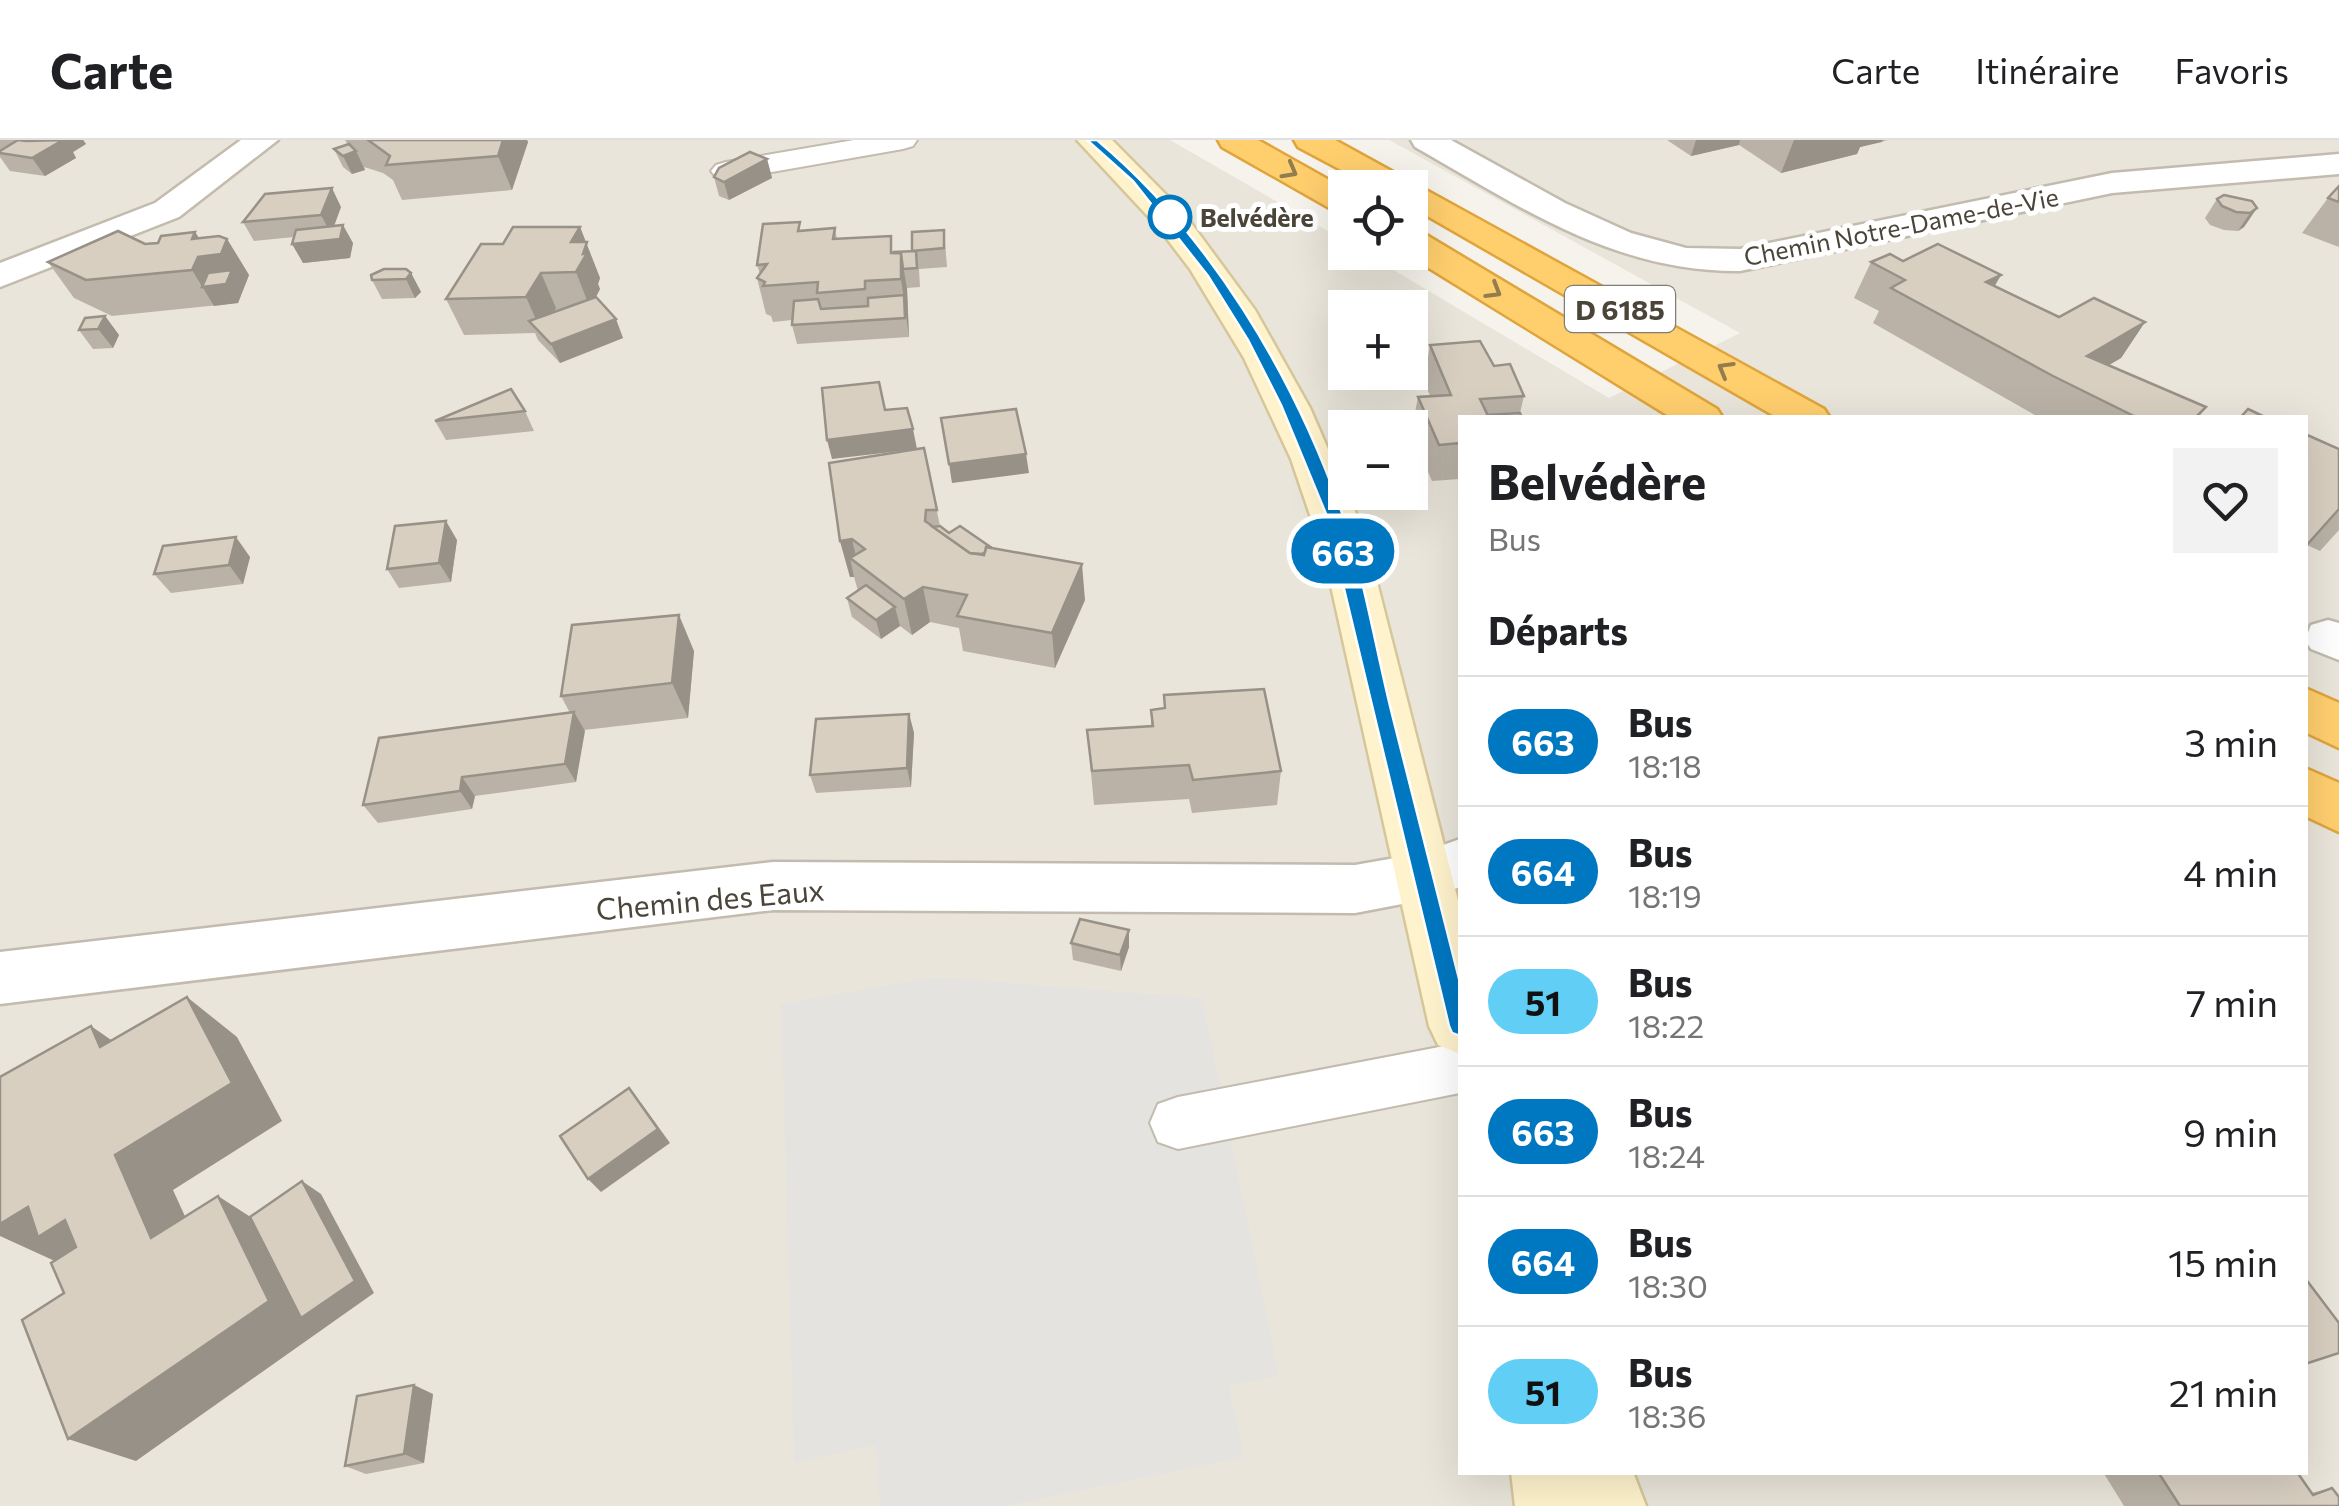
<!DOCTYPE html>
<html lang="fr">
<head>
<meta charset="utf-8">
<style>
  :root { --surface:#fff; --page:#f2f2f2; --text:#202124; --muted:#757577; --line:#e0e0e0 }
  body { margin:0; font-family:Commissioner,sans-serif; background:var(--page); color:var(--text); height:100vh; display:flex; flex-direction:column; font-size:38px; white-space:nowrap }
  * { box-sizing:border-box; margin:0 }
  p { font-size:32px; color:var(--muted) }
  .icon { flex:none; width:55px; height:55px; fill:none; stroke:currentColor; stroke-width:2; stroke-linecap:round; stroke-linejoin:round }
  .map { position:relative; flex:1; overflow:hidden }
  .sheet { position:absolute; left:1458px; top:275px; width:850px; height:1060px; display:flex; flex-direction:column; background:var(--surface); border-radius:0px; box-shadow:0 10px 40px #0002 }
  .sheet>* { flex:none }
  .badge { padding:0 20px; border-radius:32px; font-size:35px; line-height:65px }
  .tools { position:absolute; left:1328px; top:30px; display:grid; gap:20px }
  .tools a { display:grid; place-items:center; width:100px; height:100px; border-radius:0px; background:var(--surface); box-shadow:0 10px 40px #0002; font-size:50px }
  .map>.badge { position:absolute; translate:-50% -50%; box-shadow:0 0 0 5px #fff }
  h2 { padding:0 30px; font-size:38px; line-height:90px }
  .round { display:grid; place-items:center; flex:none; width:105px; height:105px; border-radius:0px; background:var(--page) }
  .headline { display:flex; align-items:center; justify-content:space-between; height:170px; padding:0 30px }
  h1 { font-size:48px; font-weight:700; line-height:75px }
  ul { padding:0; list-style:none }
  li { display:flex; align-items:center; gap:30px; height:130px; padding:0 30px; border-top:2px solid var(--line) }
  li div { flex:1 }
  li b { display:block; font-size:38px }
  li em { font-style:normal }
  li .badge { min-width:110px; font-weight:700; text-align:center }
  header { display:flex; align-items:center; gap:60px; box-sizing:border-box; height:140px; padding:0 50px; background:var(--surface); border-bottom:2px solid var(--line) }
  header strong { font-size:48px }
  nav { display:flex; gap:55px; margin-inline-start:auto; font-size:35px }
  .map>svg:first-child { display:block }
  .residential { fill:#eae5da; fill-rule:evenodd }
  .parking { fill:#e5e3e0 }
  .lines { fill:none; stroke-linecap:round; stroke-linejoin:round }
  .lane-casing { stroke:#c2bbae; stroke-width:4 }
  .street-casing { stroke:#c2bbae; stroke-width:5 }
  .secondary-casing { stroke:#d6c79b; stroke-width:5 }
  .highway-casing { stroke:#e0a43c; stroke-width:5 }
  .lane { fill:#fff; fill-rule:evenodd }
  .street { fill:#fff; fill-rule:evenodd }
  .secondary { fill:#fff3cd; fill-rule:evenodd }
  .highway { fill:#ffcf6e; fill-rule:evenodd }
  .wall { fill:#bab2a6 }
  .shaded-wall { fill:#979187 }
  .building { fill:#d8cfc1; stroke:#979187; stroke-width:2.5 }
  .oneway { stroke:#937c4e }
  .line { fill:#0077c1; stroke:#fff; stroke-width:2.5 }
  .stop-dot { fill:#fff; stroke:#0077c1; stroke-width:5 }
  .labels { text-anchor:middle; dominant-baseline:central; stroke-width:10; stroke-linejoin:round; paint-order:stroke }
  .far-stop-label { font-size:25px; font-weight:bold; fill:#4b4439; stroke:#fff; text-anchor:start }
  .far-street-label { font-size:25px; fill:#4b4439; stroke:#fff }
  .shield { fill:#fff; stroke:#817c74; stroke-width:2.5 }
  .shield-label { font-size:28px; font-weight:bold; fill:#4b4439 }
  .street-label { font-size:30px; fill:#4b4439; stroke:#fff }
</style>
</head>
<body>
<header>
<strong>Carte</strong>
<nav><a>Carte</a><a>Itinéraire</a><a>Favoris</a></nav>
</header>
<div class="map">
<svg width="2339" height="1366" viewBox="0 0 2339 1366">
  <rect width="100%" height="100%" fill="#f6f3ec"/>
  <path class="residential" d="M0 0H1170L1345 101V112L1365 113 1609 258 1740 193 1389 0H2339V1366H0ZM1345 168H1410V232H1345ZM1460 278H2305V1332H1460ZM1345 288H1410V352H1345Z"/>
  <polygon class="parking" points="934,837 1202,858 1279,1236 1229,1246 1244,1317 1006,1366 880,1366 876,1305 794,1323 781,864"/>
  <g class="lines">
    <g class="lane-casing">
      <g id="lane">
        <polygon points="854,0 917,0 913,6 903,9 726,40 716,37 711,31 716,25 726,22"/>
        <polygon points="1460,903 1460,953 1178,1009 1158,1002 1150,983 1158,964 1178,957"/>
      </g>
    </g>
    <g class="street-casing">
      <g id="street">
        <polygon points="241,0 278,0 179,77 0,147 0,123 155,63"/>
        <path d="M1411 0H1451L1565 63 1631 93 1686 108 1740 109 2112 33 2339 14V34L2112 53 1740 131C1614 132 1521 67 1415 7Z"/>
        <polygon points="2328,480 2339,483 2339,520 2311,509 2305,500 2311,485"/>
        <polygon points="1460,699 1460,747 1423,760 1355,773 773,770 0,864 0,812 773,722 1355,725 1418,714"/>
      </g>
    </g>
    <g class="secondary-casing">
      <g id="secondary">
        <polygon points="1077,0 1112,0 1183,72 1255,170 1310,268 1355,371 1378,446 1460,768 1460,914 1438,905 1429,886 1325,419 1291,319 1244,218 1190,129 1158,87"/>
        <polygon points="1511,1332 1633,1332 1646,1366 1515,1366"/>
      </g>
    </g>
    <g class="highway-casing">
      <g id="highway">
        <polygon points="1218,0 1258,0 1345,49 1345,73 1333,70 1222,7"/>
        <polygon points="1294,0 1335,0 1824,269 1830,278 1778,278 1410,66 1410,48 1375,48 1298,7"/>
        <polygon points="1410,90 1423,93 1717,269 1723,278 1672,278 1403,112 1410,112"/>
        <polygon points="2305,548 2339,563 2339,608 2305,592"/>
        <polygon points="2305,628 2339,643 2339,692 2305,676"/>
      </g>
    </g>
    <use href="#lane" class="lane"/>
    <use href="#street" class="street"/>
    <use href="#secondary" class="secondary"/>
    <use href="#highway" class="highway"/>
  </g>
  <g class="wall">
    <polygon points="0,0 83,0 86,4 73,12 76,18 45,36 10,31 0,17"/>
    <polygon points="345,0 527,0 528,2 512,50 402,60 393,40 383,33 364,27 365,30 352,34 343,27 334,9 348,5"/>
    <polygon points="1667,0 1888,0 1860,7 1857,14 1781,33 1739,5 1691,16"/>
    <polygon points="767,19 772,38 729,60 719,56 714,37"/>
    <polygon points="2339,46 2339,107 2302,93 2328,58"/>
    <polygon points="2217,59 2257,68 2244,87 2238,91 2224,90 2210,85 2205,78"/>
    <polygon points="341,67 334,86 353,103 350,118 303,123 294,97 254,101 243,82"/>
    <polygon points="580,87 600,138 598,144 600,149 596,157 623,198 560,223 538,200 535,193 464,195 446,159"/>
    <polygon points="835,88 837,99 894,112 912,111 944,90 947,127 919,129 920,147 907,148 909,197 797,204 792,185 792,180 773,182 771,176 766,174 757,138 760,134 757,125 802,91"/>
    <polygon points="195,92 199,98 227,99 249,135 238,163 112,176 74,158 48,122 158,103"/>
    <polygon points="1903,121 2001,135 1994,146 2059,177 2145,182 2121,218 2109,225 2206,267 2198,278 2040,278 1873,183 1879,171 1854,158 1871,122"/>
    <polygon points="411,133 421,152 415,158 382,159 372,140"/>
    <polygon points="105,176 119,195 113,208 93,209 79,190"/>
    <polygon points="1430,205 1494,226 1524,256 1520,273 1460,278 1460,339 1432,341 1411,293 1418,257 1430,256 1424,241"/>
    <polygon points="525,271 534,291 446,300 435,281"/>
    <polygon points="924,308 940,386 949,393 992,408 1085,460 1055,528 963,511 959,488 930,482 912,495 900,486 881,499 852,477 847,458 858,451 854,437 850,437 840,401"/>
    <polygon points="2339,309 2339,390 2320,411 2307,405"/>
    <polygon points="457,400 451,442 399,448 387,429"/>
    <polygon points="250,417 243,444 171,453 154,434"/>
    <polygon points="694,511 688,578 584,590 576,642 475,656 472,669 378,683 363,665 570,573 561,556"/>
    <polygon points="1164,555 1281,631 1277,665 1192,673 1189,659 1094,665 1087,590 1151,586 1151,570 1164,568"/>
    <polygon points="909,574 914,593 911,647 816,653 810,635"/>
    <polygon points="1071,803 1129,807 1121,831 1073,820"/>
    <polygon points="433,1254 424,1323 366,1334 345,1326"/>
    <polygon points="2103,1332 2297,1332 2311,1353 2332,1348 2339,1366 2124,1366"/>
  </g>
  <g class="shaded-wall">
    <polygon points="57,0 83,0 86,4 73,12 76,18 45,36 32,18"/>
    <polygon points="503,0 527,0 528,2 512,50 498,16"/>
    <polygon points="1696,0 1740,0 1739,5 1691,16"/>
    <polygon points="1794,0 1883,0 1882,2 1860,7 1857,14 1781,33"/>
    <polygon points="356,11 365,30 352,34 343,16"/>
    <polygon points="767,19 772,38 729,60 724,42"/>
    <polygon points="332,48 341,67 331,94 321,75"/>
    <polygon points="2257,68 2244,87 2238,91 2250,73"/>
    <polygon points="343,85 353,103 350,118 303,123 292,104"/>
    <polygon points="580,87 600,138 598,144 600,149 590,168 576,132 571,102"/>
    <polygon points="195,92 210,115 227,99 249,135 238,163 214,166 192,130 192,99"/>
    <polygon points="901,113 907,149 909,197 901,139"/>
    <polygon points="411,133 421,152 415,158 406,139"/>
    <polygon points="541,133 556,168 542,193 526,157"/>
    <polygon points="2001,135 1981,170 1986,142"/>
    <polygon points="105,176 119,195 113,208 98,189"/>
    <polygon points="616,179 623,198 560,223 551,204"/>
    <polygon points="2145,182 2121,218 2073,246 2087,216"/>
    <polygon points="913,289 917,309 832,319 827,300"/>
    <polygon points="1026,314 1029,333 952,343 949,324"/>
    <polygon points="446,381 457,400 451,442 439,423"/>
    <polygon points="236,397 250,417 243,444 229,425"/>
    <polygon points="852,399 858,425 850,418 854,437 850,437 840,401"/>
    <polygon points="1082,424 1085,460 1055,528 1052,493"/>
    <polygon points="923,447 930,482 912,495 904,459"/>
    <polygon points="895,467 900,486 881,499 876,480"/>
    <polygon points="679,475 694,511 688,578 672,543"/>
    <polygon points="574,572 585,591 576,642 565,624"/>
    <polygon points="909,574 914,593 911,647 907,628"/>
    <polygon points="462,637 475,656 472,669 460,651"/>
    <polygon points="1129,790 1129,807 1121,831 1120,815"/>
    <polygon points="187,857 237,897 282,981 173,1050 209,1129 151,1098 115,1015"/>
    <polygon points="91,886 147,925 100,907"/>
    <polygon points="641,963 670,1003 601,1052 588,1039"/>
    <polygon points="302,1041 321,1054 374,1153 136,1321 68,1299 218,1056 271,1090"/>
    <polygon points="28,1067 65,1080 114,1126 57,1122 0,1096 0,1084"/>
    <polygon points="414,1245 433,1254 424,1323 404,1314"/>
  </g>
  <g class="building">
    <polygon points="18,0 26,1 63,0 32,18 0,13 0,11"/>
    <polygon points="368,0 503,0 498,16 386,25 390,16"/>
    <polygon points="349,4 356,11 343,16 334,9"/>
    <polygon points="750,12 767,19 724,42 714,37 719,28"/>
    <polygon points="2339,46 2339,62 2328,58"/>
    <polygon points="332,48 321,75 243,82 265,54"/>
    <polygon points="2224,55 2252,61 2257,68 2250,73 2236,72 2222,66 2217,59"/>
    <polygon points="800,82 798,91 835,88 833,99 891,96 891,113 901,113 901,139 865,141 865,149 817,153 818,142 763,146 765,142 757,138 767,124 757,125 763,84"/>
    <polygon points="343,85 340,99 292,104 296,90"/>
    <polygon points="513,87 580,87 571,102 587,102 583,114 587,113 576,132 541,133 526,157 446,159 481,104 503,104"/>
    <polygon points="944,90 944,108 912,111 912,92"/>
    <polygon points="118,91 145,104 158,103 161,96 195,92 192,99 219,96 227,99 221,114 198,117 192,130 86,140 48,122"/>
    <polygon points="1938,104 2001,135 1986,142 2059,177 2094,158 2145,182 2087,216 2206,267 2195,278 2138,278 2053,236 1891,148 1905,140 1871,122 1890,114 1903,121"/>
    <polygon points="916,111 917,128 903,129 901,113 894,113 894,112"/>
    <polygon points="384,129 406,129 411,133 406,139 372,140 371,135"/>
    <polygon points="232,130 226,144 202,147 208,133"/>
    <polygon points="904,155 905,178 792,185 794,161 818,159 821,169 868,166 868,158"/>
    <polygon points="596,157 616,179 551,204 529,181"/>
    <polygon points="105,176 98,189 79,190 85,178"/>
    <polygon points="1480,201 1494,226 1510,224 1524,256 1480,259 1489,278 1460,278 1460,303 1439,305 1418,257 1451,255 1430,205"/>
    <polygon points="879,242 885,270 907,268 913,289 827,300 822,248"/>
    <polygon points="511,249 525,271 435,281"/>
    <polygon points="1016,269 1026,314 949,324 941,278"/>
    <polygon points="2248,269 2267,278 2240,278"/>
    <polygon points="1520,273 1522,278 1489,278 1488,275"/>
    <polygon points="2305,294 2339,309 2339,369 2305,407"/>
    <polygon points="924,308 937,370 926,370 925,381 970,413 984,415 986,407 1082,424 1052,493 957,476 967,455 923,447 904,459 850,418 865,409 852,399 840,401 829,323"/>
    <polygon points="446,381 439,423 387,429 395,386"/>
    <polygon points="940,386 949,393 960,386 992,408 986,407 985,412 982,414 970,413 933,387"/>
    <polygon points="236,397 229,425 154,434 163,406"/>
    <polygon points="866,445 895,467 876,480 847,458"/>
    <polygon points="679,475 672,543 561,556 572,485"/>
    <polygon points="1264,549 1281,631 1193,640 1189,625 1092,631 1087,590 1153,586 1151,570 1165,568 1164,555"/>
    <polygon points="574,572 565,624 462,637 460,651 363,665 379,598"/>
    <polygon points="909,574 907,628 810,635 816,579"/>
    <polygon points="1080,779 1129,790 1120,815 1071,803"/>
    <polygon points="187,857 232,943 115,1015 151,1098 218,1056 269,1161 68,1299 22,1180 64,1153 51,1123 76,1107 65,1080 38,1097 28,1067 0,1084 0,937 91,886 100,907"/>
    <polygon points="629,948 658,989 588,1039 560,996"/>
    <polygon points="302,1041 355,1141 301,1178 250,1077"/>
    <polygon points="2305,1138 2339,1183 2339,1213 2305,1224"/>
    <polygon points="414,1245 404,1314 345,1326 357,1256"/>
    <polygon points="2158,1332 2297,1332 2313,1355 2332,1348 2339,1357 2339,1366 2180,1366"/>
  </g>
  <defs><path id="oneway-chevron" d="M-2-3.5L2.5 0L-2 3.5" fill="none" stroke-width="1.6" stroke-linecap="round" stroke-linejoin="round" transform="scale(2.5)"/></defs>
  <g class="oneway">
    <use href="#oneway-chevron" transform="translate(1290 31) rotate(29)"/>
    <use href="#oneway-chevron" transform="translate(1494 151) rotate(31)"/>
    <use href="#oneway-chevron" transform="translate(1725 229) rotate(-150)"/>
  </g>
  <path class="line" d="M1087 0H1097C1210 95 1292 232 1342 373 1365 439 1376 511 1393 578 1419 681 1445 784 1471 886L1468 893 1460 896 1452 893 1449 886 1326 374 1281 265 1248 200 1208 136 1133 41Z"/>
  <circle class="stop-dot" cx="1170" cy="77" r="20"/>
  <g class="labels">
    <g class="far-stop-label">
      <text x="1200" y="77">Belvédère</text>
    </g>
    <g class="far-street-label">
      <text transform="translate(1901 86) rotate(-11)">Chemin Notre-Dame-de-Vie</text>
    </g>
    <rect class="shield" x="1565" y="146" width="110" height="46" rx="8"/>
    <g class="shield-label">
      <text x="1620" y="169">D 6185</text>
    </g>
    <g class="street-label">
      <text transform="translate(710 758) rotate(-5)">Chemin des Eaux</text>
    </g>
  </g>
</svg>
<div class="tools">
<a><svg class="icon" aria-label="locate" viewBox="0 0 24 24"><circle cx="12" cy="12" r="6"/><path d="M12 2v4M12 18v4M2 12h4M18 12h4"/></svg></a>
<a>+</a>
<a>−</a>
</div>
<b class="badge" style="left:1343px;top:411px;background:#0077c1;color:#fff">663</b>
<section class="sheet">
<div class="headline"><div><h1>Belvédère</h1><p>Bus</p></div><a class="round"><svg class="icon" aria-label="heart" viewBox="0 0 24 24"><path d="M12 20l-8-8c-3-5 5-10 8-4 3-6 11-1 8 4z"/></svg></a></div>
<h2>Départs</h2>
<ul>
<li><span class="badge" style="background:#0077c1;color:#fff">663</span><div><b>Bus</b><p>18:18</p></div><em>3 min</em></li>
<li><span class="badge" style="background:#0077c1;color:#fff">664</span><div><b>Bus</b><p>18:19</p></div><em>4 min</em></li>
<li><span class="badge" style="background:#61cef6;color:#111">51</span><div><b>Bus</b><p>18:22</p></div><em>7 min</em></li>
<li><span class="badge" style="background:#0077c1;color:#fff">663</span><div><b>Bus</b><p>18:24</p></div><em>9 min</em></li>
<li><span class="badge" style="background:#0077c1;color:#fff">664</span><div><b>Bus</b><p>18:30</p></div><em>15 min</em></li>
<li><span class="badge" style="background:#61cef6;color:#111">51</span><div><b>Bus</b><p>18:36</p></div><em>21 min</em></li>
</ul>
</section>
</div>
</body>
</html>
